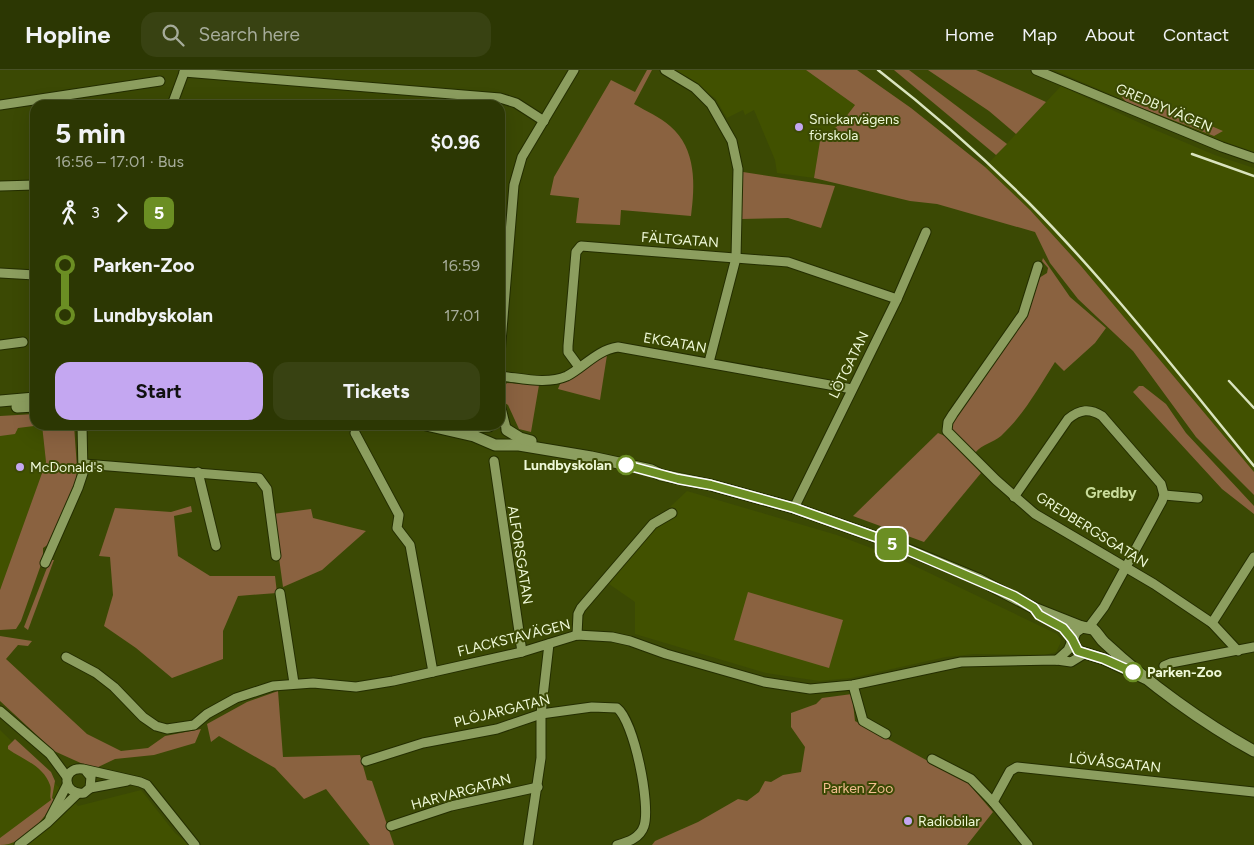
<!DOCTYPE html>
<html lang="en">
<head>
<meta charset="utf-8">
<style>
  :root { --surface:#2c3703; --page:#384212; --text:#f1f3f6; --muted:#a6ac9a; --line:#485125; --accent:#c4a7f1 }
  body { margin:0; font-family:Figtree,sans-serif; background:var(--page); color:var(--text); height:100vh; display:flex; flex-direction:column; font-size:19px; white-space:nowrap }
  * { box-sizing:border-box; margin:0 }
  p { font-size:16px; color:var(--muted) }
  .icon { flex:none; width:28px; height:28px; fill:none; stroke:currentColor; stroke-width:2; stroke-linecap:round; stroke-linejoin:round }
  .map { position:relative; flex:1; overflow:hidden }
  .sheet { position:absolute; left:30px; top:30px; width:475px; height:330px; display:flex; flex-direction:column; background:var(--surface); border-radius:15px; box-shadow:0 5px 20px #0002,0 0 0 1px var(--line) }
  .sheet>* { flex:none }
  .badge { padding:0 10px; border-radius:8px; font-size:18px; line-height:32px }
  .map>.badge { position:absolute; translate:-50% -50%; box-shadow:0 0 0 2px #fff }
  .legs { display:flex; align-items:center; gap:8px; height:55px; padding:0 25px; font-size:16px }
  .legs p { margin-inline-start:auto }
  .head { display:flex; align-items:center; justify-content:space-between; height:85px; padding:0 25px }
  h1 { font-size:28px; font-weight:700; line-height:38px }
  .button { display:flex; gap:10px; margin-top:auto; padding:10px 25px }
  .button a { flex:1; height:58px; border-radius:15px; background:var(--accent); color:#111; font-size:20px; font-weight:700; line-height:58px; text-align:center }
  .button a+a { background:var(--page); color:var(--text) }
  ul { padding:0 25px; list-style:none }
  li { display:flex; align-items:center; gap:18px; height:50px; font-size:19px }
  li i { display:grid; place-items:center; width:8px; height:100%; margin:0 6px; background:currentColor }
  li i::after { content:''; width:12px; height:12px; margin:-6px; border:4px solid; border-radius:50%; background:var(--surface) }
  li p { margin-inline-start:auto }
  li:first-child i { background:linear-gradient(#0000 50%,currentColor 0) }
  li:last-child i { background:linear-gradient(currentColor 50%,#0000 0) }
  header { display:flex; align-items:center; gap:30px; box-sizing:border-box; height:70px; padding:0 25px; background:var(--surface); border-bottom:1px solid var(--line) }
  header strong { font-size:24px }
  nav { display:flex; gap:28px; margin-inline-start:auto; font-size:18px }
  .search { width:350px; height:45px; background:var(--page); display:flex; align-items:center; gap:12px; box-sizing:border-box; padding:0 18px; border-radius:15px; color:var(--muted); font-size:19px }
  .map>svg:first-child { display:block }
  .built { fill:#415100 }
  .green { fill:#8a6240 }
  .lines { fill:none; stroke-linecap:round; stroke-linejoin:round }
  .minor-casing { stroke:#242e00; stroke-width:11 }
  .tertiary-casing { stroke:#242e00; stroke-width:13 }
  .minor { stroke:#8c9e5f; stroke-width:9 }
  .tertiary { stroke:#8c9e5f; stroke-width:11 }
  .rail { stroke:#dae4bf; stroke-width:2.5 }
  .line-1-casing { stroke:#fff; stroke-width:11 }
  .line-1 { stroke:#6b8e23; stroke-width:8 }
  .poi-dot { fill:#c4a7f1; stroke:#3b4904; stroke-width:2 }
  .stop-1-dot { fill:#fff; stroke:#6b8e23; stroke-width:2.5 }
  .labels { text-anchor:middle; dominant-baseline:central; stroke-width:4; stroke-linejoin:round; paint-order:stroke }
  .street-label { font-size:14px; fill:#eff9d8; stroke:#3b4904 }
  .poi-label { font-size:14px; fill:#eff9d8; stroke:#3b4904; text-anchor:start }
  .stop-label { font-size:14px; font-weight:bold; fill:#eff9d8; stroke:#3b4904; text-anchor:end }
  .park-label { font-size:14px; fill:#f3be90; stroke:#3b4904 }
  .neighbourhood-label { font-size:15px; font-weight:bold; fill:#c9dc9a; stroke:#3b4904 }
</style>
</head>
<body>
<header>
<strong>Hopline</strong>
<div class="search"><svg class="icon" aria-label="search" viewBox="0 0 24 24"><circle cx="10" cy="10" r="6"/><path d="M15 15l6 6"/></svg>Search here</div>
<nav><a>Home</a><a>Map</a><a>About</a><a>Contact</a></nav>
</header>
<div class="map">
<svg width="1254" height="775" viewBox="0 0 1254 775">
  <rect width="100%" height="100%" fill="#3b4904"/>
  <g class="built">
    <polygon points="673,0 806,0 855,35 842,52 820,71 814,108 777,103 775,90 754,40 745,45 743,40 727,48 715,28"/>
    <polygon points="1054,0 1254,0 1254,82 1202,64"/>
    <polygon points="1061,16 1153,59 1215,85 1254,98 1254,402 1081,196 1030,140 985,97"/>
    <polygon points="0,355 42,355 46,392 0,520"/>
    <polygon points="687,421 837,465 900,489 1057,564 1061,569 1060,574 1056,582 1045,585 974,584 946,587 851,608 819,611 766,603 635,564 635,532 609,514 671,436"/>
    <polygon points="0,660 78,736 141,720 175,763 190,775 0,775"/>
  </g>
  <g class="green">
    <path d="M647 0H652L634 34C646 41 660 47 670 56 697 79 695 116 691 146L621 140 620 155 576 153 579 128 550 125 554 107 611 10 635 22Z"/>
    <polygon points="806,0 857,0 911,38 985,97 1030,140 1081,196 1254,402 1254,425 1196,367 1133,281 1078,229 1050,193 1035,162 937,134 910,131 814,108 820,71 842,52 855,35"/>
    <polygon points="894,0 909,0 1007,74 996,85"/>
    <polygon points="928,0 976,0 1046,32 1016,64 989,41"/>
    <polygon points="1121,16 1216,58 1223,61 1214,66 1126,32 1119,24"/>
    <polygon points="743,102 835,116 821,158 788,148 741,149"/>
    <path d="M1043 188 1070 227 1106 258 1095 273 1064 301 1055 292C1039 317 1023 346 1001 366 993 373 982 374 975 383L952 359 953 351 1021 253 1029 240 1039 208 1047 203 1048 198 1042 191Z"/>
    <polygon points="607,285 600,330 558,319 560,314"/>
    <polygon points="507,313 539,315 531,362 519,359 508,335 505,333 505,315"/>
    <polygon points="1139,316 1143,316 1166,334 1186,363 1254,436 1254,444 1222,419 1133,322"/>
    <polygon points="35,344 35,355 74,355 77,398 76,413 49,474 43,478 43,489 21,551 16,559 0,560 0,520 46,392 42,355 18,358 15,364 0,366 0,346"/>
    <polygon points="938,363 945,366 981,403 924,472 853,446"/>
    <polygon points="191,436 192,442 174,446 178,486 210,506 275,506 277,523 238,526 223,561 223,589 172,608 136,578 104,556 113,525 110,487 99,486 115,438 171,442"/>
    <polygon points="311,439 313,448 366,461 322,500 283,517 273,444"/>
    <polygon points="50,490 54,490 28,560 24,557"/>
    <polygon points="748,522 843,550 829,598 734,570"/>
    <polygon points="0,566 32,571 28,576 18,575 6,589 87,664 121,681 148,678 165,666 201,659 195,673 154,685 115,689 94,699 54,681 0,631"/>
    <polygon points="278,621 283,687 360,685 367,710 372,711 394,775 370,775 326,719 304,729 275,698 219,666 211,672 207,654 247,632"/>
    <polygon points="852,624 855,651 968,713 993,742 967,775 652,775 655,771 698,752 738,729 747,731 759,722 765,711 771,712 783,705 801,702 805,677 791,657 791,643 816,634 822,628"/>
    <path d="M15 669 51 702 55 711 52 728 55 731C43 750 24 775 0 775V768L51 730C49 725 52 720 50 715 43 695 23 690 8 679V676Z"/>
  </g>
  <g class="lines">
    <g class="minor-casing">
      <g id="minor">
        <polyline points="665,0 695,18 711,34 732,71 738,99 736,188 709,292"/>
        <polyline points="1036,0 1222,77 1254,88"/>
        <polyline points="184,2 500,28 516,33 544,51"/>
        <polyline points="0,35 160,11"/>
        <polyline points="172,35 185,0"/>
        <polyline points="0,116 35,115"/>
        <polyline points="1038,196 1023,244 953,344 948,352 947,361 996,410 1035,444 1154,514 1212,553 1238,581"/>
        <polyline points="0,203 35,205"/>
        <polyline points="0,275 23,272"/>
        <polyline points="500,284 514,115 522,87 574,0"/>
        <polyline points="579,297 568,282 568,276 576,182 581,176 788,192 897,229"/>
        <path d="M500 306C521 308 547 315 567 306 584 297 597 280 618 277L852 319"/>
        <polyline points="500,334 506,358"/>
        <polyline points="355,363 399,445 397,458 410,475 433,602"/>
        <polyline points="494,391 522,582"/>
        <polyline points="84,394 259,408 267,419 276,486"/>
        <polyline points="198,402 216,476"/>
        <polyline points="1164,425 1198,428"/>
        <path d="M1014 427 1068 349C1080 339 1090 338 1102 346L1161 414 1164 425 1162 431 1104 537 1089 557"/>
        <polyline points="794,438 897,229 926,162"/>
        <polyline points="45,493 78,418 83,403 82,355"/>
        <polyline points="280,523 294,613"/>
        <polyline points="1212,553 1254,487"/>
        <polyline points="577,565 578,544 581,538 653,454 672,443"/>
        <polyline points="66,587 96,603 114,617 143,647 156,656 167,659 194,655 207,644 236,628 273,616 313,613 356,617 393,611 522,582 577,565 612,567 630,571 666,584 764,612 810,619 853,615 961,592 1057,590 1071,592 1084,584"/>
        <polyline points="1057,590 1068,580 1072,571"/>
        <polyline points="1164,596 1171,593 1254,577"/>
        <polyline points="853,615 863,651 886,664"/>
        <polyline points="0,641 50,684 67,707"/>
        <polyline points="932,689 971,709 993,732 1028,775"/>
        <path d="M366 691 423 673 497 659 541 644 592 637 617 638C634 651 651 735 644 756 640 768 628 772 617 775"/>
        <path d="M86 701 91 707 90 718 84 723C62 726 61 696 83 699L140 712 147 715 195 775"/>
        <polyline points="90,718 127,711"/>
        <polyline points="993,732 1010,701 1017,697 1254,722"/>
        <polyline points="50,748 67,715"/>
        <polyline points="391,756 451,736 538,717"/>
        <polyline points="19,775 47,753 77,724"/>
        <polyline points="528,775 541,688 541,644 549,574"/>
      </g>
    </g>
    <g class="tertiary-casing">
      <g id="tertiary">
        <polyline points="0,331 35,328"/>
        <polyline points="17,337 35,336"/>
        <polyline points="426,355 474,366 495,375 519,375 591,387 651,400 661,405 711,415 794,438 884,470 978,509 1034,538 1082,557"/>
        <polyline points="464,357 489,356"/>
        <polyline points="507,360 520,368 531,371"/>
        <path d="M1149 610 1104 589 1078 581 1072 571 1075 562 1082 557 1093 559C1098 563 1100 569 1105 573 1148 613 1203 653 1254 681"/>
      </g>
    </g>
    <use href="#minor" class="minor"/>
    <use href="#tertiary" class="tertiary"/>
    <g class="rail">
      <path d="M878 0C931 41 982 86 1029 133 1110 215 1181 307 1254 396"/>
      <polyline points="1192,84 1254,106"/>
      <polyline points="1229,311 1254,338"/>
    </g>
  </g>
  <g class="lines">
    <g class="line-1-casing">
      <polyline id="line-1" points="626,395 678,409 711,415 794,438 884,470 1014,526 1034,538 1039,545 1063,558 1072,569 1078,581 1104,589 1133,602"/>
    </g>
    <use href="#line-1" class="line-1"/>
  </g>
  <g class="poi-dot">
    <circle cx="799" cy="57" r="5"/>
    <circle cx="20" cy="397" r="5"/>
    <circle cx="908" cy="751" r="5"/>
  </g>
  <g class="stop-1-dot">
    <circle cx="626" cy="395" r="9"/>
    <circle cx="1133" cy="602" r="9"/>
  </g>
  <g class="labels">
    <g class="street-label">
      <text transform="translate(1164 38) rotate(23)">GREDBYVÄGEN</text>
      <text transform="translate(680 170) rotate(4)">FÄLTGATAN</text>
      <text transform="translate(675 273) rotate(10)">EKGATAN</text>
      <text transform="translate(849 295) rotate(-64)">LÖTGATAN</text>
      <text transform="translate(1092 460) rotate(32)">GREDBERGSGATAN</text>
      <text transform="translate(520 485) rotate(81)">ALFORSGATAN</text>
      <text transform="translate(514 568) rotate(-14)">FLACKSTAVÄGEN</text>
      <text transform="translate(502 641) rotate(-14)">PLÖJARGATAN</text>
      <text transform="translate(1115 693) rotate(6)">LÖVÅSGATAN</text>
      <text transform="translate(461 722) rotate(-15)">HARVARGATAN</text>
    </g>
    <g class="poi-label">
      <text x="809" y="49">Snickarvägens<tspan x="809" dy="16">förskola</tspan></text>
      <text x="30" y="397">McDonald's</text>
      <text x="918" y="751">Radiobilar</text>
    </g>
    <g class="stop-label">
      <text x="612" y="395">Lundbyskolan</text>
      <text x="1147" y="602" text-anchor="start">Parken-Zoo</text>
    </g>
    <g class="park-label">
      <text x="858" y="718">Parken Zoo</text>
    </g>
    <g class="neighbourhood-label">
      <text x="1111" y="423">Gredby</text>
    </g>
  </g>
</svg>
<b class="badge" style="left:892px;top:474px;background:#6b8e23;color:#fff">5</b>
<section class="sheet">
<div class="head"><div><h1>5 min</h1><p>16:56 – 17:01 · Bus</p></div><b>$0.96</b></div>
<div class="legs"><svg class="icon" aria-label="walk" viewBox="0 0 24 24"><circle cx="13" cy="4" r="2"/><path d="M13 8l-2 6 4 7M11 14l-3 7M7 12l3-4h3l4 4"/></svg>3<svg class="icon" aria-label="forward" viewBox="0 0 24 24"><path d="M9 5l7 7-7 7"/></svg><b class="badge" style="background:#6b8e23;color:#fff">5</b></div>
<ul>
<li><i style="color:#6b8e23"></i><b>Parken-Zoo</b><p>16:59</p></li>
<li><i style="color:#6b8e23"></i><b>Lundbyskolan</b><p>17:01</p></li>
</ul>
<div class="button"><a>Start</a><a>Tickets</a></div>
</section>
</div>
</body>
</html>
